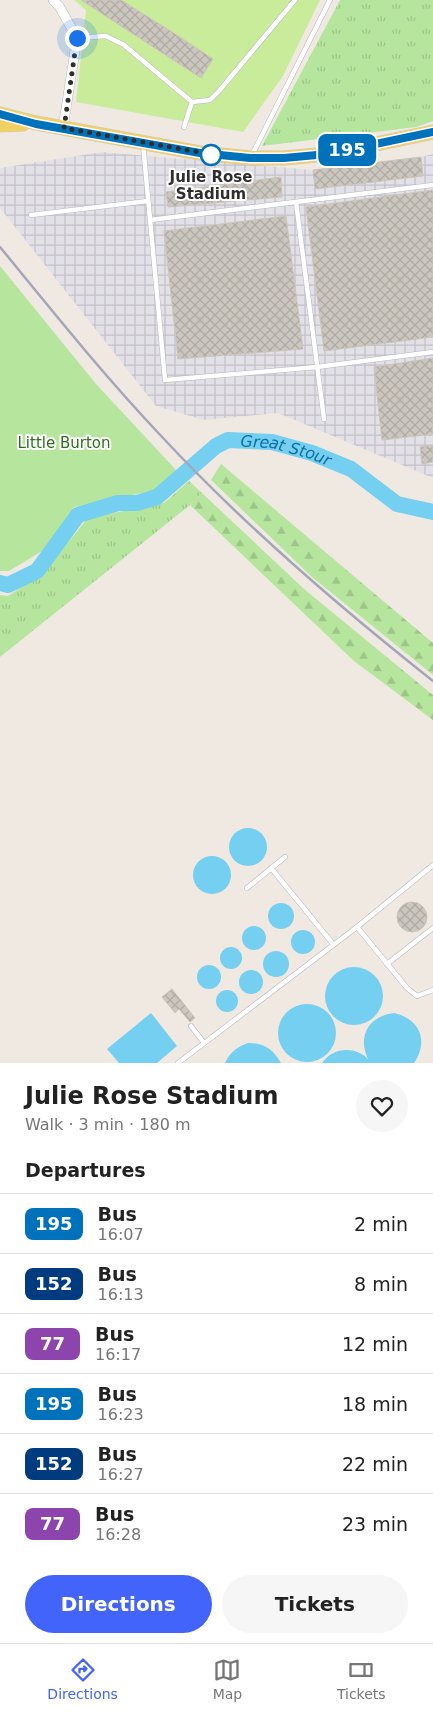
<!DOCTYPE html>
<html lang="en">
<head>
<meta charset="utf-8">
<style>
  :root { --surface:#fff; --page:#f6f6f6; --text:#222; --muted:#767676; --line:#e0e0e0; --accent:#4264fb }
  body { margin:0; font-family:"DejaVu Sans",sans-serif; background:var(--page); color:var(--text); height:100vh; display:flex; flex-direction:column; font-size:19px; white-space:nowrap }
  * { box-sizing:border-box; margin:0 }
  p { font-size:16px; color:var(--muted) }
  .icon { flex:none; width:28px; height:28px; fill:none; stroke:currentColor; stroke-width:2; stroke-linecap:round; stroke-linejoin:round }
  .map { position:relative; height:1063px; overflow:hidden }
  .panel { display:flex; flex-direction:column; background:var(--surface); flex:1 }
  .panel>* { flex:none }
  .badge { padding:0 10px; border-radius:8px; font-size:18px; line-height:32px }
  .you { position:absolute; width:25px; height:25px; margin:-12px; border:4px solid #fff; border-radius:50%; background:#1a73e8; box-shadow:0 0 0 8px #1a73e833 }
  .map>.badge { position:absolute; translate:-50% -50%; box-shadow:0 0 0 2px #fff }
  h2 { padding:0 25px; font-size:19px; line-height:45px }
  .round { display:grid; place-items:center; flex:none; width:52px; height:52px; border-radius:26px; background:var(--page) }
  .headline { display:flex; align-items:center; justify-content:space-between; height:85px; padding:0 25px }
  h1 { font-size:24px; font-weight:800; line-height:38px }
  .action { display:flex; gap:10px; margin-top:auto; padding:10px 25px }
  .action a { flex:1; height:58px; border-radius:30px; background:var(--accent); color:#fff; font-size:20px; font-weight:800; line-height:58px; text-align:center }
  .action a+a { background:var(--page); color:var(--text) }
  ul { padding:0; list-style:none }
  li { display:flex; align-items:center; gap:15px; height:60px; padding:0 25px; border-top:1px solid var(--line) }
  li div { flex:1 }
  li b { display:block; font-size:19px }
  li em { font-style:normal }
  li .badge { min-width:55px; font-weight:700; text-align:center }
  .dock { display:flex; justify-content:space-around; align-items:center; height:70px; border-top:1px solid var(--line); background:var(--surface); font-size:14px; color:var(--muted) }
  .dock a { display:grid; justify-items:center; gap:2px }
  .dock .active { color:var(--accent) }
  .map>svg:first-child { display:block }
  .industrial { fill:url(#industrial-grid) }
  .grass { fill:url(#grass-tufts) }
  .forest { fill:url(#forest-firs) }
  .park { fill:#b6e59e }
  .pitch { fill:#c9ec9a }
  .water { fill:#75cff0 }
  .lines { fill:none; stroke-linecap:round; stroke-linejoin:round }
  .river { stroke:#75cff0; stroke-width:16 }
  .building { fill:url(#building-cross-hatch); stroke:#cbc5ba }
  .lane-casing { stroke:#b4b7c1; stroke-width:5.5 }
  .street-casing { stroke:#b4b7c1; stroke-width:10 }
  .primary-casing { stroke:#c9c9c9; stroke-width:15 }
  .lane { stroke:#fff; stroke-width:4.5 }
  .street { stroke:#fff; stroke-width:9 }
  .primary { stroke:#f2d163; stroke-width:14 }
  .rail { stroke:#a3a6b8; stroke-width:2.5 }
  .line-casing { stroke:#fff; stroke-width:11 }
  .line { stroke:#0072bc; stroke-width:8 }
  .walk { stroke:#2e2e2e; stroke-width:5; stroke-dasharray:0 9 }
  .stop-dot { fill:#fff; stroke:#0072bc; stroke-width:2.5 }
  .labels { text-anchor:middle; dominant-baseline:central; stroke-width:4; stroke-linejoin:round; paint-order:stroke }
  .stop-label { font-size:15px; font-weight:bold; fill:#2e2e2e; stroke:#fff }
  .park-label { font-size:15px; fill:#2c6e1b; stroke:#fff }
  .water-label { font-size:16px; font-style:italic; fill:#0d6fa3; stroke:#fff }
</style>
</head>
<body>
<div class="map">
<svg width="433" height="1063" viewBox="0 0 433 1063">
  <defs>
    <pattern id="industrial-grid" width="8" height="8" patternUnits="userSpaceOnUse" patternTransform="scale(1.25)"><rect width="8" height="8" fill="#e3e1e8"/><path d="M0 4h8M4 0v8" fill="none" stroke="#c3c1c7"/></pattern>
    <pattern id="grass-tufts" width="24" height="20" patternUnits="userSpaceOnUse" patternTransform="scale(1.25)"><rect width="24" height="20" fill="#b6e59e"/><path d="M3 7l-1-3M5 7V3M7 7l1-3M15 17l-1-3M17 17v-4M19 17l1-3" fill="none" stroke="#9dc588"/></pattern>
    <pattern id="forest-firs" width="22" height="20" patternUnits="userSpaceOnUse" patternTransform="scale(1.25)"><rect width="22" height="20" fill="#b6e59e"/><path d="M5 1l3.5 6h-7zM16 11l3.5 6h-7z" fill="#9dc588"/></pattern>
    <pattern id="building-cross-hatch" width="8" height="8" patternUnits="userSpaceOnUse" patternTransform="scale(1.25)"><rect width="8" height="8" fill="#cbc7bf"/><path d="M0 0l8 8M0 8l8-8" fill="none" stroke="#afaba4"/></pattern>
  </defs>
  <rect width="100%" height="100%" fill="#efe9e1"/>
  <polygon class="industrial" points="102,152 313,170 421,157 433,154 433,478 278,413 204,420 156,406 0,208 0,168"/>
  <g class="grass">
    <polygon points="340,0 433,0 433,121 416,127 262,146"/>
    <polygon points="189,481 202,493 190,505 0,657 0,595 8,596 42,574 88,518 164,503"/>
  </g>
  <g class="forest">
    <polygon points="221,464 433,643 433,675 312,577 211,480"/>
    <polygon points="202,493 304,589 433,695 433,720 354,661 190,505"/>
  </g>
  <polygon class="park" points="0,266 96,384 176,470 156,490 74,507 47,548 9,571 0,571"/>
  <polygon class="pitch" points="74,0 320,0 283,76 243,132 76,102 86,10"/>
  <g class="water">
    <circle cx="248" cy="847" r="19"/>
    <circle cx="212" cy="875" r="19"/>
    <circle cx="281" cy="916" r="13"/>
    <circle cx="254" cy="938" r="12"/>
    <circle cx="303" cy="942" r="12"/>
    <circle cx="231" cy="958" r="11"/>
    <circle cx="276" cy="964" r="13"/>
    <circle cx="209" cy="977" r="12"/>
    <circle cx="354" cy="996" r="29"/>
    <circle cx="251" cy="982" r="12"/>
    <circle cx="227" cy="1001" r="11"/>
    <circle cx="307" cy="1033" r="29"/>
    <polygon points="151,1013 177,1046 157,1063 119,1063 107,1049"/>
    <path d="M394 1013C420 1019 429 1041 414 1063H322C333 1047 355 1046 368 1059 357 1036 369 1016 394 1013Z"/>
    <path d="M248 1043C264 1043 273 1049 281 1063H225C230 1052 237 1047 248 1043Z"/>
  </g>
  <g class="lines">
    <path class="river" id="s1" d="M0 583 8 585 37 571 78 515 118 503H137L157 497 216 446 228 440 272 442 312 453 351 469 397 504 433 512"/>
  </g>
  <g class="building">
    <polygon points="81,0 121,0 177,35 164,54"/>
    <polygon points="177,35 213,59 201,78 164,54"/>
    <polygon points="421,157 423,176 315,189 313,170"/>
    <polygon points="281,177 282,197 168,207 166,192"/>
    <polygon points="433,190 433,337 324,351 306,207"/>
    <polygon points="286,216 303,349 178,359 164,231"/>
    <polygon points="433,358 433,434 382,440 374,367"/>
    <polygon points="433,445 433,462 422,464 420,447"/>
    <circle cx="412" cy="917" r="15"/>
    <polygon points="172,989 195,1018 190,1022 179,1009 175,1013 162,997"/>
  </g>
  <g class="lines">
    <g class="lane-casing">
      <g id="lane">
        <polyline points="77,38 106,36 124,45 192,102 184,127"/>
        <polyline points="192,102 210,100 219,91 295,0"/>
        <polyline points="143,144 165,380 317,367 433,352"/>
        <polyline points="252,155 330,0"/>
        <polyline points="296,202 324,419"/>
        <polyline points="31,215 148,201"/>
        <polyline points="150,220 433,185"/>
        <polyline points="271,868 333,944"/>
        <polyline points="247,888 285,857"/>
        <polyline points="357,927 407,988 417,996 433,990"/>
        <polyline points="386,963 387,964 433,928"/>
        <polyline points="191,1026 204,1043"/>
        <polyline points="178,1063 357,927 433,865"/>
      </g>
    </g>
    <g class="street-casing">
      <polyline id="street" points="53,0 59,6 77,38 63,128"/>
    </g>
    <g class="primary-casing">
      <g id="primary">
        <polyline points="0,114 36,123 200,153 251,158 284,158 328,154 433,132"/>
        <polyline points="0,125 23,124"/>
      </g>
    </g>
    <use href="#lane" class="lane"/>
    <use href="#street" class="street"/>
    <use href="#primary" class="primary"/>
    <path class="rail" d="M0 247C53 312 106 378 164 439 247 528 338 606 433 681"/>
  </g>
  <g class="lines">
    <g class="line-casing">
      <polyline id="line" points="0,114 36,124 200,153 250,158 284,158 328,154 433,132"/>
    </g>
    <use href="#line" class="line"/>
    <polyline class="walk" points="77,38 64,128 215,155 211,155"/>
  </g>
  <circle class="stop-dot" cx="211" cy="155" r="10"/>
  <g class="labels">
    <g class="stop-label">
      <text x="211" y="177">Julie Rose<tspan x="211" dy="17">Stadium</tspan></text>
    </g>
    <g class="park-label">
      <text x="64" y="443">Little Burton</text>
    </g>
    <g class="water-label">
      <text stroke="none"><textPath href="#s1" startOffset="342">Great Stour</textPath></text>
    </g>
  </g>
</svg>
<div class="you" style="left:77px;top:38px"></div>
<b class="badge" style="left:347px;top:150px;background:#0072bc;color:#fff">195</b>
</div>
<section class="panel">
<div class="headline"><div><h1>Julie Rose Stadium</h1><p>Walk · 3 min · 180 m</p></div><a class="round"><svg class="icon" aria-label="heart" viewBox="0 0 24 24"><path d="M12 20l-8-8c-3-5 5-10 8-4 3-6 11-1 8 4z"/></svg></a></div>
<h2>Departures</h2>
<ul>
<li><span class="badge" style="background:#0072bc;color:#fff">195</span><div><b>Bus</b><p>16:07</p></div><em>2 min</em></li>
<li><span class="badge" style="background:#003b80;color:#fff">152</span><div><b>Bus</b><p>16:13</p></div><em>8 min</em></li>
<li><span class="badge" style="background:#8e44ad;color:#fff">77</span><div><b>Bus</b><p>16:17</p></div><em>12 min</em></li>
<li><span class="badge" style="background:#0072bc;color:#fff">195</span><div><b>Bus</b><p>16:23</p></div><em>18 min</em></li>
<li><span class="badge" style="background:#003b80;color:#fff">152</span><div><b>Bus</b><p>16:27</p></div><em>22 min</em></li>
<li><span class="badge" style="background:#8e44ad;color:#fff">77</span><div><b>Bus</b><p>16:28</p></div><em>23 min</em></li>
</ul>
<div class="action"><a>Directions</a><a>Tickets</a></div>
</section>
<nav class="dock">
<a class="active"><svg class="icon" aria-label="directions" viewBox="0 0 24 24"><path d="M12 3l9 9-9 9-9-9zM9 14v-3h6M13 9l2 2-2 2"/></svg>Directions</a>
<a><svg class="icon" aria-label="map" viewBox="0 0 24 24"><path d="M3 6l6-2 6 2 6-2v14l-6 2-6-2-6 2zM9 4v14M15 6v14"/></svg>Map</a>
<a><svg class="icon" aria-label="tickets" viewBox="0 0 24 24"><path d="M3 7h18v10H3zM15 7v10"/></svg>Tickets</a>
</nav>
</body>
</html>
